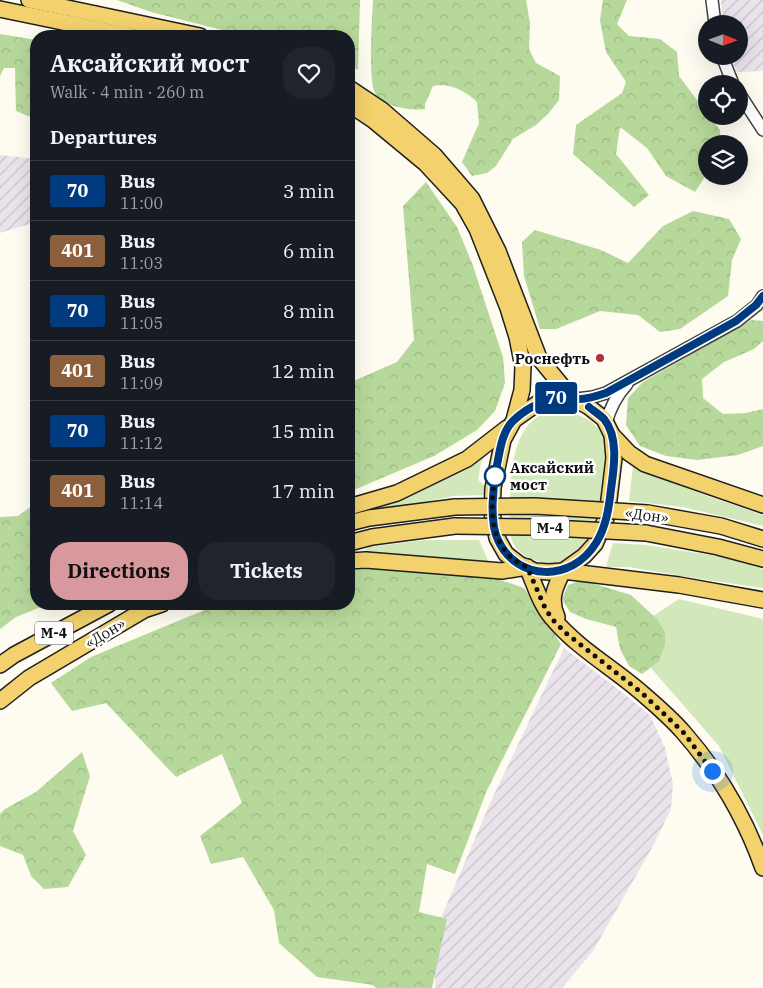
<!DOCTYPE html>
<html lang="en">
<head>
<meta charset="utf-8">
<style>
  :root { --surface:#171b24; --page:#20242c; --text:#f1f3f6; --muted:#9ea1a6; --line:#363941; --accent:#d8999e }
  body { margin:0; font-family:"IBM Plex Serif",serif; background:var(--page); color:var(--text); height:100vh; display:flex; flex-direction:column; font-size:19px; white-space:nowrap }
  * { box-sizing:border-box; margin:0 }
  p { font-size:16px; color:var(--muted) }
  .icon { flex:none; width:28px; height:28px; fill:none; stroke:currentColor; stroke-width:2; stroke-linecap:round; stroke-linejoin:round }
  .map { position:relative; flex:1; overflow:hidden }
  .sheet { position:absolute; left:30px; top:30px; width:325px; height:580px; display:flex; flex-direction:column; background:var(--surface); border-radius:20px; box-shadow:0 5px 20px #0002 }
  .sheet>* { flex:none }
  .badge { padding:0 10px; border-radius:4px; font-size:18px; line-height:32px }
  .needle { width:32px; rotate:91deg }
  .buttons { position:absolute; left:698px; top:15px; display:grid; gap:10px }
  .buttons a { display:grid; place-items:center; width:50px; height:50px; border-radius:50%; background:var(--surface); box-shadow:0 5px 20px #0002; font-size:25px }
  .you { position:absolute; width:25px; height:25px; margin:-12px; border:4px solid #fff; border-radius:50%; background:#1a73e8; box-shadow:0 0 0 8px #1a73e833 }
  .map>.badge { position:absolute; translate:-50% -50%; box-shadow:0 0 0 2px #fff }
  h2 { padding:0 20px; font-size:19px; line-height:45px }
  .round { display:grid; place-items:center; flex:none; width:52px; height:52px; border-radius:20px; background:var(--page) }
  .summary { display:flex; align-items:center; justify-content:space-between; height:85px; padding:0 20px }
  h1 { font-size:24px; font-weight:700; line-height:38px }
  .cta { display:flex; gap:10px; margin-top:auto; padding:10px 20px }
  .cta a { flex:1; height:58px; border-radius:20px; background:var(--accent); color:#111; font-size:20px; font-weight:700; line-height:58px; text-align:center }
  .cta a+a { background:var(--page); color:var(--text) }
  ul { padding:0; list-style:none }
  li { display:flex; align-items:center; gap:15px; height:60px; padding:0 20px; border-top:1px solid var(--line) }
  li div { flex:1 }
  li b { display:block; font-size:19px }
  li em { font-style:normal }
  li .badge { min-width:55px; font-weight:700; text-align:center }
  .map>svg:first-child { display:block }
  .industrial { fill:url(#industrial-furrows) }
  .grass { fill:#d2e8bb }
  .forest { fill:url(#forest-crowns) }
  .lines { fill:none; stroke-linecap:round; stroke-linejoin:round }
  .minor-casing { stroke:#414141; stroke-width:14 }
  .major-casing { stroke:#1f1f1f; stroke-width:18 }
  .minor { stroke:#fff; stroke-width:11 }
  .major { stroke:#f3d16c; stroke-width:15 }
  .major-bridge-casing { stroke:#1f1f1f; stroke-width:18; stroke-linecap:butt }
  .major-bridge { stroke:#f3d16c; stroke-width:15 }
  .line-casing { stroke:#fff; stroke-width:11 }
  .line { stroke:#003b80; stroke-width:8 }
  .walk { stroke:#0e0e0e; stroke-width:5; stroke-dasharray:0 9 }
  .poi-dot { fill:#b92c33; stroke:#fff; stroke-width:2 }
  .stop-dot { fill:#fff; stroke:#003b80; stroke-width:2.5 }
  .labels { text-anchor:middle; dominant-baseline:central; stroke-width:5; stroke-linejoin:round; paint-order:stroke }
  .shield { fill:#fff; stroke:#565656; stroke-width:1 }
  .shield-label { font-size:14px; font-weight:bold; fill:#0e0e0e }
  .poi-label { font-size:15px; font-weight:bold; fill:#0e0e0e; stroke:#fff; text-anchor:end }
  .stop-label { font-size:15px; font-weight:bold; fill:#0e0e0e; stroke:#fff; text-anchor:start }
  .street-label { font-size:15px; fill:#0e0e0e; stroke:#fff }
</style>
</head>
<body>
<div class="map">
<svg width="763" height="988" viewBox="0 0 763 988">
  <defs>
    <pattern id="industrial-furrows" width="10" height="10" patternUnits="userSpaceOnUse" patternTransform="scale(1.25)"><rect width="10" height="10" fill="#ebe3ec"/><path d="M-1 1l2-2M0 10L10 0M9 11l2-2" fill="none" stroke="#c8c2c9"/></pattern>
    <pattern id="forest-crowns" width="20" height="18" patternUnits="userSpaceOnUse" patternTransform="scale(1.25)"><rect width="20" height="18" fill="#b7d89b"/><path d="M2 6a3 3 0 1 1 6 0M12 15a3 3 0 1 1 6 0" fill="none" stroke="#9cb884"/></pattern>
  </defs>
  <rect width="100%" height="100%" fill="#fefbf0"/>
  <g class="industrial">
    <polygon points="721,0 763,0 763,71 737,72 730,56 739,56 739,24 723,24"/>
    <polygon points="0,155 36,159 36,222 0,233"/>
    <polygon points="564,648 619,690 650,715 665,748 673,784 671,809 654,844 593,951 562,988 435,988 435,932 491,801"/>
  </g>
  <g class="grass">
    <path d="M558 411C570 413 585 415 594 424 616 445 608 480 602 507 600 515 598 534 594 540 587 549 567 562 555 563 539 564 517 556 512 540 508 529 510 516 510 505 511 477 511 436 537 417 542 413 552 413 558 411Z"/>
    <polygon points="487,454 481,463 478,480 484,485 484,495 454,496 349,517 349,513 411,491"/>
    <polygon points="633,466 710,497 763,515 763,526 683,507 629,501"/>
    <polygon points="425,540 479,540 489,563 363,552 369,547"/>
    <polygon points="613,543 646,545 722,557 763,569 763,588 694,578 629,567 606,567"/>
    <polygon points="679,599 763,619 763,835 719,746 623,636"/>
  </g>
  <g class="forest">
    <polygon points="117,0 360,0 358,70 349,65 349,36 246,36 151,12"/>
    <path d="M373 0H526L530 23 529 49 536 63 560 76 559 100 548 114 536 125 513 139 496 166 487 173 472 176 462 162 479 123 477 102C464 90 450 83 433 86L425 104V109C411 111 383 107 375 93 368 81 372 18 373 0Z"/>
    <polygon points="603,0 627,0 617,24 629,36 660,39 677,52 679,76 706,112 706,116 709,116 720,130 721,144 706,144 706,175 695,192 666,176 647,148 620,127 616,154 649,195 634,207 573,154 576,125 622,93 626,82 606,52 600,20"/>
    <polygon points="0,34 36,40 36,117 28,116 16,111 15,68 4,68 0,76"/>
    <polygon points="426,182 457,227 472,263 503,357 505,383 495,411 477,430 434,456 349,492 349,383 397,362 414,340 403,206"/>
    <polygon points="693,211 729,219 741,239 732,260 728,296 680,329 660,332 638,315 600,311 556,329 540,329 524,276 522,242 535,230 601,250 628,263 663,226"/>
    <polygon points="751,320 763,321 763,341 754,349 724,362 702,379 703,398 723,414 746,413 763,409 763,446 738,455 697,460 666,456 640,446 626,425 628,398 643,382"/>
    <polygon points="36,503 36,604 48,604 16,617 0,629 0,517 18,516"/>
    <polygon points="402,568 486,575 524,588 561,644 487,790 455,874 427,864 419,912 447,919 432,988 376,988 373,985 317,977 279,943 274,910 243,857 211,864 200,836 242,803 222,754 176,777 106,703 72,711 51,683 91,657 219,604 349,604 349,570"/>
    <polygon points="582,580 631,595 657,619 665,632 665,645 658,662 642,674 629,666 620,649 616,627 586,619 570,612 562,599 568,585"/>
    <polygon points="82,752 90,776 73,831 86,855 68,887 44,889 31,876 23,855 0,846 0,814 5,809 36,792"/>
  </g>
  <g class="lines">
    <g class="minor-casing">
      <g id="minor">
        <polyline points="712,0 715,24"/>
        <polyline points="722,56 733,84"/>
        <polyline points="739,93 763,130"/>
        <polyline points="576,399 593,397 606,393 737,321 757,305 763,296"/>
        <path d="M606 423C610 408 616 396 627 384"/>
      </g>
    </g>
    <g class="major-casing">
      <g id="major">
        <polyline points="29,0 200,36"/>
        <polyline points="0,9 130,36"/>
        <polyline points="349,88 382,110 434,155 472,199 498,251 539,358 571,397"/>
        <polyline points="349,104 373,120 425,163 463,204 477,229 508,308 517,337 523,367 522,390 514,420 503,440 493,488 492,513 497,538 506,554 519,564 535,571 549,572 563,571 584,556 595,544 607,516 614,458 612,435 604,419 589,407 571,397 554,398 538,403 514,420"/>
        <polyline points="612,435 629,453 645,464 763,505"/>
        <polyline points="349,507 397,493 467,459 507,428"/>
        <polyline points="648,513 721,526 763,539"/>
        <polyline points="349,523 369,518 455,507"/>
        <polyline points="646,533 718,547 763,559"/>
        <polyline points="349,543 372,537 455,526"/>
        <path d="M349 561 366 560 502 571 527 567C535 585 541 607 555 621 580 650 615 669 643 694 657 706 672 719 684 733 718 772 746 820 763 868"/>
        <path d="M557 617C549 599 555 587 563 571L679 585 763 600"/>
        <polyline points="0,665 14,655 109,604"/>
        <polyline points="0,701 29,678 144,610 162,604"/>
      </g>
    </g>
    <use href="#minor" class="minor"/>
    <use href="#major" class="major"/>
    <g class="major-bridge-casing">
      <g id="major-bridge">
        <polyline points="455,507 535,506 648,513"/>
        <polyline points="455,526 534,527 646,533"/>
      </g>
    </g>
    <use href="#major-bridge" class="major-bridge"/>
  </g>
  <g class="lines">
    <g class="line-casing">
      <path id="line" d="M589 407C594 411 600 415 604 419 619 437 614 468 611 489 609 508 606 527 596 543 572 582 517 582 498 540 489 522 493 485 497 465 500 450 502 431 514 420 529 406 549 397 569 397 571 397 574 399 576 399 585 400 597 396 606 393L736 321 756 305 763 296"/>
    </g>
    <use href="#line" class="line"/>
    <path class="walk" d="M495 476 496 469C490 505 486 550 527 567L546 610 554 621 567 634 642 693 684 733 712 771"/>
  </g>
  <circle class="poi-dot" cx="600" cy="358" r="5"/>
  <circle class="stop-dot" cx="495" cy="476" r="10"/>
  <g class="labels">
    <g class="shield">
      <rect x="531" y="516.5" width="38" height="23" rx="4"/>
      <rect x="35" y="621.5" width="38" height="23" rx="4"/>
    </g>
    <g class="shield-label">
      <text x="550" y="528">М-4</text>
      <text x="54" y="633">М-4</text>
    </g>
    <g class="poi-label">
      <text x="590" y="358">Роснефть</text>
    </g>
    <g class="stop-label">
      <text x="510" y="467">Аксайский<tspan x="510" dy="17">мост</tspan></text>
    </g>
    <g class="street-label">
      <text transform="translate(647 515) rotate(7)">«Дон»</text>
      <text transform="translate(105 633) rotate(-31)">«Дон»</text>
    </g>
  </g>
</svg>
<div class="buttons">
<a><svg class="needle" viewBox="-14 -14 28 28"><path d="M0-13l5 13h-10z" fill="#e53935"/><path d="M0 13l5-13h-10z" fill="#9ea1a6"/></svg></a>
<a><svg class="icon" aria-label="locate" viewBox="0 0 24 24"><circle cx="12" cy="12" r="6"/><path d="M12 2v4M12 18v4M2 12h4M18 12h4"/></svg></a>
<a><svg class="icon" aria-label="layers" viewBox="0 0 24 24"><path d="M12 4l9 5-9 5-9-5zM3 14l9 5 9-5"/></svg></a>
</div>
<div class="you" style="left:712px;top:771px"></div>
<b class="badge" style="left:556px;top:398px;background:#003b80;color:#fff">70</b>
<section class="sheet">
<div class="summary"><div><h1>Аксайский мост</h1><p>Walk · 4 min · 260 m</p></div><a class="round"><svg class="icon" aria-label="heart" viewBox="0 0 24 24"><path d="M12 20l-8-8c-3-5 5-10 8-4 3-6 11-1 8 4z"/></svg></a></div>
<h2>Departures</h2>
<ul>
<li><span class="badge" style="background:#003b80;color:#fff">70</span><div><b>Bus</b><p>11:00</p></div><em>3 min</em></li>
<li><span class="badge" style="background:#8b5e3c;color:#fff">401</span><div><b>Bus</b><p>11:03</p></div><em>6 min</em></li>
<li><span class="badge" style="background:#003b80;color:#fff">70</span><div><b>Bus</b><p>11:05</p></div><em>8 min</em></li>
<li><span class="badge" style="background:#8b5e3c;color:#fff">401</span><div><b>Bus</b><p>11:09</p></div><em>12 min</em></li>
<li><span class="badge" style="background:#003b80;color:#fff">70</span><div><b>Bus</b><p>11:12</p></div><em>15 min</em></li>
<li><span class="badge" style="background:#8b5e3c;color:#fff">401</span><div><b>Bus</b><p>11:14</p></div><em>17 min</em></li>
</ul>
<div class="cta"><a>Directions</a><a>Tickets</a></div>
</section>
</div>
</body>
</html>
